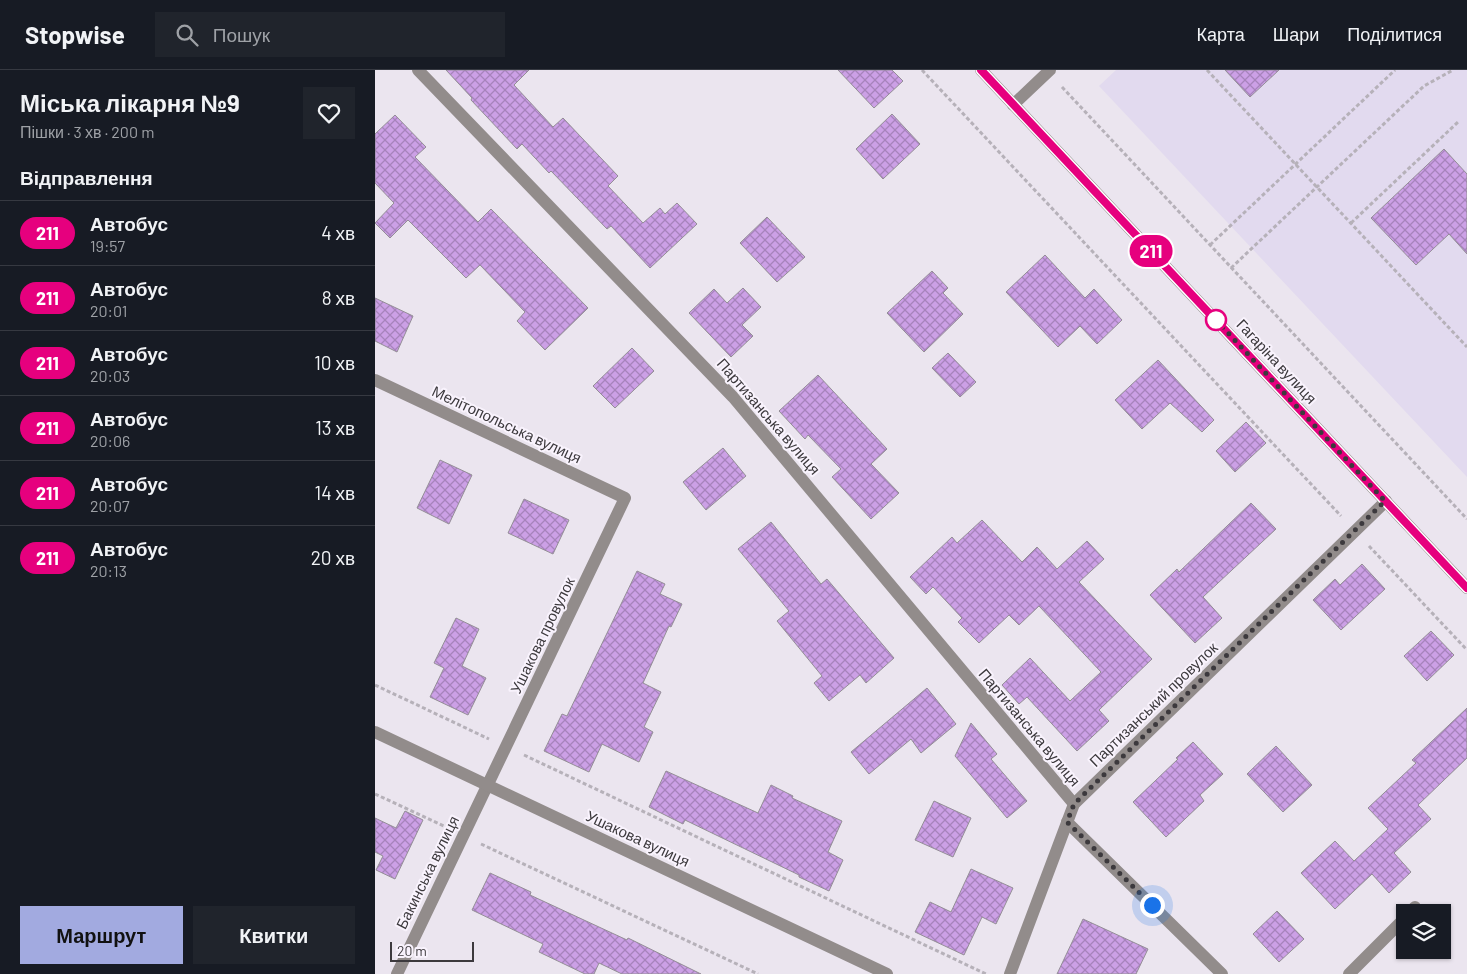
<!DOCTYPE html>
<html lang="uk">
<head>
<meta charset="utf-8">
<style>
  :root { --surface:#171b24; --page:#20242c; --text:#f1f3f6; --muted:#9ea1a6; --line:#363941; --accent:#a2aae0 }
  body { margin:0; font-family:Barlow,sans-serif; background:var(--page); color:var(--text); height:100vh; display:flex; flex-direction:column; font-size:19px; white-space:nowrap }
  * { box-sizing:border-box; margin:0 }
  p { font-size:16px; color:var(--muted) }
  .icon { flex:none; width:28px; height:28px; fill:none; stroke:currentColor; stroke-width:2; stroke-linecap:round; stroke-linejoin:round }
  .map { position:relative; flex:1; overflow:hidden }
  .drawer { display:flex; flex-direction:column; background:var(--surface); width:375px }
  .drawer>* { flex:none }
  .badge { padding:0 10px; border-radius:16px; font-size:18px; line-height:32px }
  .tools { position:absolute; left:1021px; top:834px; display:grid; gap:10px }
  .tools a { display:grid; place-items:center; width:55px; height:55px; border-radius:0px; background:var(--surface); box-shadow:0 1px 4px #0004; font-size:25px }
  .scale { position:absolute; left:15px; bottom:12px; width:84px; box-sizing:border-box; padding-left:5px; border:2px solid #3c393d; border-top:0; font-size:14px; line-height:18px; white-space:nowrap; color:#3c393d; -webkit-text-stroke:4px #f9f3fd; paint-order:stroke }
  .you { position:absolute; width:25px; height:25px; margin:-12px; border:4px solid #fff; border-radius:50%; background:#1a73e8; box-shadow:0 0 0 8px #1a73e833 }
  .map>.badge { position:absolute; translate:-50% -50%; box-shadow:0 0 0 2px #fff }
  h2 { padding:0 20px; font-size:19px; line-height:45px }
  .round { display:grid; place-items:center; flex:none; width:52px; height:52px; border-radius:0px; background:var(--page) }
  .headline { display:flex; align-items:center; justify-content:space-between; height:85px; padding:0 20px }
  h1 { font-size:24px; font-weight:700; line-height:38px }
  .primary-button { display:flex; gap:10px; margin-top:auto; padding:10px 20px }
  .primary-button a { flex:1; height:58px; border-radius:0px; background:var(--accent); color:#111; font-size:20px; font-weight:700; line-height:58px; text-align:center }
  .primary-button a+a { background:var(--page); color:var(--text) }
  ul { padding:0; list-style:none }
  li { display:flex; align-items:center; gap:15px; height:65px; padding:0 20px; border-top:1px solid var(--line) }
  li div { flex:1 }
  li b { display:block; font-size:19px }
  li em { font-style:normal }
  li .badge { min-width:55px; font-weight:700; text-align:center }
  header { display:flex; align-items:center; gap:30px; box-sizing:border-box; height:70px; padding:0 25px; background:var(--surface); border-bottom:1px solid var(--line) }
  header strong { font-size:24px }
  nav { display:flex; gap:28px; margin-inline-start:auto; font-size:18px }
  .search { width:350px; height:45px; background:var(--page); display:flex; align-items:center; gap:12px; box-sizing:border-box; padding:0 18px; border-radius:0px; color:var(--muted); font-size:19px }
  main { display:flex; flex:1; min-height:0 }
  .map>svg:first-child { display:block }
  .medical { fill:#e2daef }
  .building { fill:url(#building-cross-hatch); stroke:#948e97 }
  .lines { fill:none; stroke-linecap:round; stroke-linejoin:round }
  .path { stroke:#b6b1b9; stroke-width:3; stroke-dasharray:4 2.5; stroke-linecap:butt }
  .minor { stroke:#928c8b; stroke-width:12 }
  .line-casing { stroke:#fff; stroke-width:11 }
  .line { stroke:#e6007e; stroke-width:8 }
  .walk { stroke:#3c393d; stroke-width:5; stroke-dasharray:0 9 }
  .stop-dot { fill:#fff; stroke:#e6007e; stroke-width:2.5 }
  .labels { text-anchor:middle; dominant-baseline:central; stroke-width:4; stroke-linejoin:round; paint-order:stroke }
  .street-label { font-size:15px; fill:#3c393d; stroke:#f9f3fd }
</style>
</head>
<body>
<header>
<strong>Stopwise</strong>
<div class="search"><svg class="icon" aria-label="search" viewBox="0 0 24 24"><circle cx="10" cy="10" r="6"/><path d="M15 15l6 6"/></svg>Пошук</div>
<nav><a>Карта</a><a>Шари</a><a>Поділитися</a></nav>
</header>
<main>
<section class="drawer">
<div class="headline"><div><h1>Міська лікарня №9</h1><p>Пішки · 3 хв · 200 m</p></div><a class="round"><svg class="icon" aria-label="heart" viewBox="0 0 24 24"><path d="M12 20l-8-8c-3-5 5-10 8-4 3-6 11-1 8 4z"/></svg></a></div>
<h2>Відправлення</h2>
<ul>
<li><span class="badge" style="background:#e6007e;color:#fff">211</span><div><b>Автобус</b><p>19:57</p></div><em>4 хв</em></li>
<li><span class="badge" style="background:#e6007e;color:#fff">211</span><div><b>Автобус</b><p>20:01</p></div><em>8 хв</em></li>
<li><span class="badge" style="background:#e6007e;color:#fff">211</span><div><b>Автобус</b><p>20:03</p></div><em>10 хв</em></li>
<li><span class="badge" style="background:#e6007e;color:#fff">211</span><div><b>Автобус</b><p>20:06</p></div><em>13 хв</em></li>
<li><span class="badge" style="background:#e6007e;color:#fff">211</span><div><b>Автобус</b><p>20:07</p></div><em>14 хв</em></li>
<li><span class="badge" style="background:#e6007e;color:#fff">211</span><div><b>Автобус</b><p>20:13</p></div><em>20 хв</em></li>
</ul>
<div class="primary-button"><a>Маршрут</a><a>Квитки</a></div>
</section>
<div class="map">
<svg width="1092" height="904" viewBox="0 0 1092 904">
  <defs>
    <pattern id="building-cross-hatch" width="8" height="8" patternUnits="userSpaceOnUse" patternTransform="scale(1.25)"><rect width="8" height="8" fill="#cca0e6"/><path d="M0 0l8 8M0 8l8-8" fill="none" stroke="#a783bc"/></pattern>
  </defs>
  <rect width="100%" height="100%" fill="#ebe5ef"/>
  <polygon class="medical" points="741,0 1092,0 1092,407 724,16"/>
  <g class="building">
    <polygon points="71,0 154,0 139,15 178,57 188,48 243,106 233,116 268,153 285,138 290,144 302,133 322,154 275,198 236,156 232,159 176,101 174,103 147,74 142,79 96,30 97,28"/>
    <polygon points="463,0 517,0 528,11 499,38"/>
    <polygon points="850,0 904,0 875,27"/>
    <polygon points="517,44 545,74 508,109 481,79"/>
    <polygon points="20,45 51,77 40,87 103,152 116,139 213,238 170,280 142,251 150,242 105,195 91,208 33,150 15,168 0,153 19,133 0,113 0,64"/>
    <polygon points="1069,79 1092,104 1092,184 1074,164 1041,195 996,148"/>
    <polygon points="392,147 430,187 402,212 365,173"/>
    <polygon points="670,185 710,228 719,219 747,250 722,274 705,256 683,277 631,222"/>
    <polygon points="557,201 573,218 568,223 588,244 549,282 512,243"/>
    <polygon points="368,218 386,237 367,255 378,266 356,287 314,243 339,219 352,233"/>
    <polygon points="0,228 38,246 22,282 0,271"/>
    <polygon points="257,278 279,301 240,338 218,316"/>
    <polygon points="573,283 601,312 585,327 557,298"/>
    <polygon points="783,290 839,350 827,362 795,333 767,359 740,330"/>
    <polygon points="443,305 512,379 496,394 524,423 496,449 457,407 466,399 433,365 430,369 404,341"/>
    <polygon points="871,352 891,373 860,402 841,381"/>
    <polygon points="348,378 371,406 331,440 308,412"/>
    <polygon points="65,390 97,405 74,454 42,438"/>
    <polygon points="149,429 194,450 178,484 133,463"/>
    <polygon points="876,433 901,459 828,527 847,548 820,573 775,525 802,499 804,502"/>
    <polygon points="607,450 647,492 662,477 682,499 712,471 729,489 704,512 777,589 724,640 734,651 702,681 652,627 644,634 627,615 655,588 695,631 726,602 664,536 644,555 634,545 604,573 583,552 587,548 558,517 551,524 535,507 577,467 582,473"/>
    <polygon points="396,452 446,514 452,509 519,588 491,613 485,605 454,631 439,613 447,606 402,551 414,541 363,479"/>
    <polygon points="987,494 1010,519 966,560 938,530 960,509 965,515"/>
    <polygon points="262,501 290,514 285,524 307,534 296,557 294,556 268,613 286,622 269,657 278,662 264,692 227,674 214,702 169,681 187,644 192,646"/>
    <polygon points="81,548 104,559 87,596 111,608 93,645 55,627 69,598 59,593"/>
    <polygon points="1056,561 1079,585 1052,611 1029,586"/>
    <polygon points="552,618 581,654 546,683 536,669 494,704 476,682"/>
    <polygon points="1092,638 1092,688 1043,735 1056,749 1019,783 1036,802 1014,823 997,804 960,839 926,803 960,771 979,791 1013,759 993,738 1041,693 1037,690"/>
    <polygon points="596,653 622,684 616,689 652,731 632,748 580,686"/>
    <polygon points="818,672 848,704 825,725 829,731 791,767 758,732 803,689 801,688"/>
    <polygon points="901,676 937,715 908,742 872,704"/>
    <polygon points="291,701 383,743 396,715 418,726 417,728 467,751 453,782 468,790 454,821 424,807 424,805 310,750 308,754 274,737"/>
    <polygon points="559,731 596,748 578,787 540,770"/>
    <polygon points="30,741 48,750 20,809 1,800 8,786 0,782 0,748 21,758"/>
    <polygon points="596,799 638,818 621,854 607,847 589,885 540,862 555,832 576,842"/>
    <polygon points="115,803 156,822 155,825 252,870 253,868 326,904 247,904 224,893 219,904 210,904 164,882 168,874 97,840"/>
    <polygon points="902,841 929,869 904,892 878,864"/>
    <polygon points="708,849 773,879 761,904 682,904"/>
  </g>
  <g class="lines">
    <g class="path">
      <polyline points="547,0 966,446"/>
      <polyline points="832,0 1092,277"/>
      <polyline points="687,17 1092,449"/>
      <polyline points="976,153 1083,52"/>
      <polyline points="835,175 1020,0"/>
      <polyline points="856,198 1049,16 1078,0"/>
      <polyline points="994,476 1092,580"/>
      <polyline points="0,615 114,669"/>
      <polyline points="149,685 611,904"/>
      <polyline points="0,724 71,757"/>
      <polyline points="106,774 383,904"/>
    </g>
    <g class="minor">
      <polyline points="43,0 358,327 699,734"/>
      <polyline points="606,0 1092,518"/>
      <polyline points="638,35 675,0"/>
      <polyline points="0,310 250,428 22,904"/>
      <polyline points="0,662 512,904"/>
      <polyline points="692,752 847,904"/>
      <polyline points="1035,842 1040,837"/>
      <polyline points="635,904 699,734 1011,431"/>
      <polyline points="974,904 1030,848"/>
    </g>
  </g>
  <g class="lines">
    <g class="line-casing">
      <polyline id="line" points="606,0 1092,518"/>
    </g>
    <use href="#line" class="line"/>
    <polyline class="walk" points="777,835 692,752 699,734 1010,431 841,250"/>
  </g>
  <circle class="stop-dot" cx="841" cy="250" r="10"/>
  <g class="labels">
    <g class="street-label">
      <text transform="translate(902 291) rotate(47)">Гагаріна вулиця</text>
      <text transform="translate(394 346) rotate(49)">Партизанська вулиця</text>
      <text transform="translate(132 354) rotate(25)">Мелітопольська вулиця</text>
      <text transform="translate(167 565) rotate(-64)">Ушакова провулок</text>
      <text transform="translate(778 634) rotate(-44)">Партизанський провулок</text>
      <text transform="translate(655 657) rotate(50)">Партизанська вулиця</text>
      <text transform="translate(263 768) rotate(25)">Ушакова вулиця</text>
      <text transform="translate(52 802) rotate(-64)">Бакинська вулиця</text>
    </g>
  </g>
</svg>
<div class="tools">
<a><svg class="icon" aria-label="layers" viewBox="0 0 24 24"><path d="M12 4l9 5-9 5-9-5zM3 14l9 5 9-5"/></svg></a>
</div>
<div class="scale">20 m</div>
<div class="you" style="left:777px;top:835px"></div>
<b class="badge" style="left:776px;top:181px;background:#e6007e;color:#fff">211</b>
</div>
</main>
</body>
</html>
